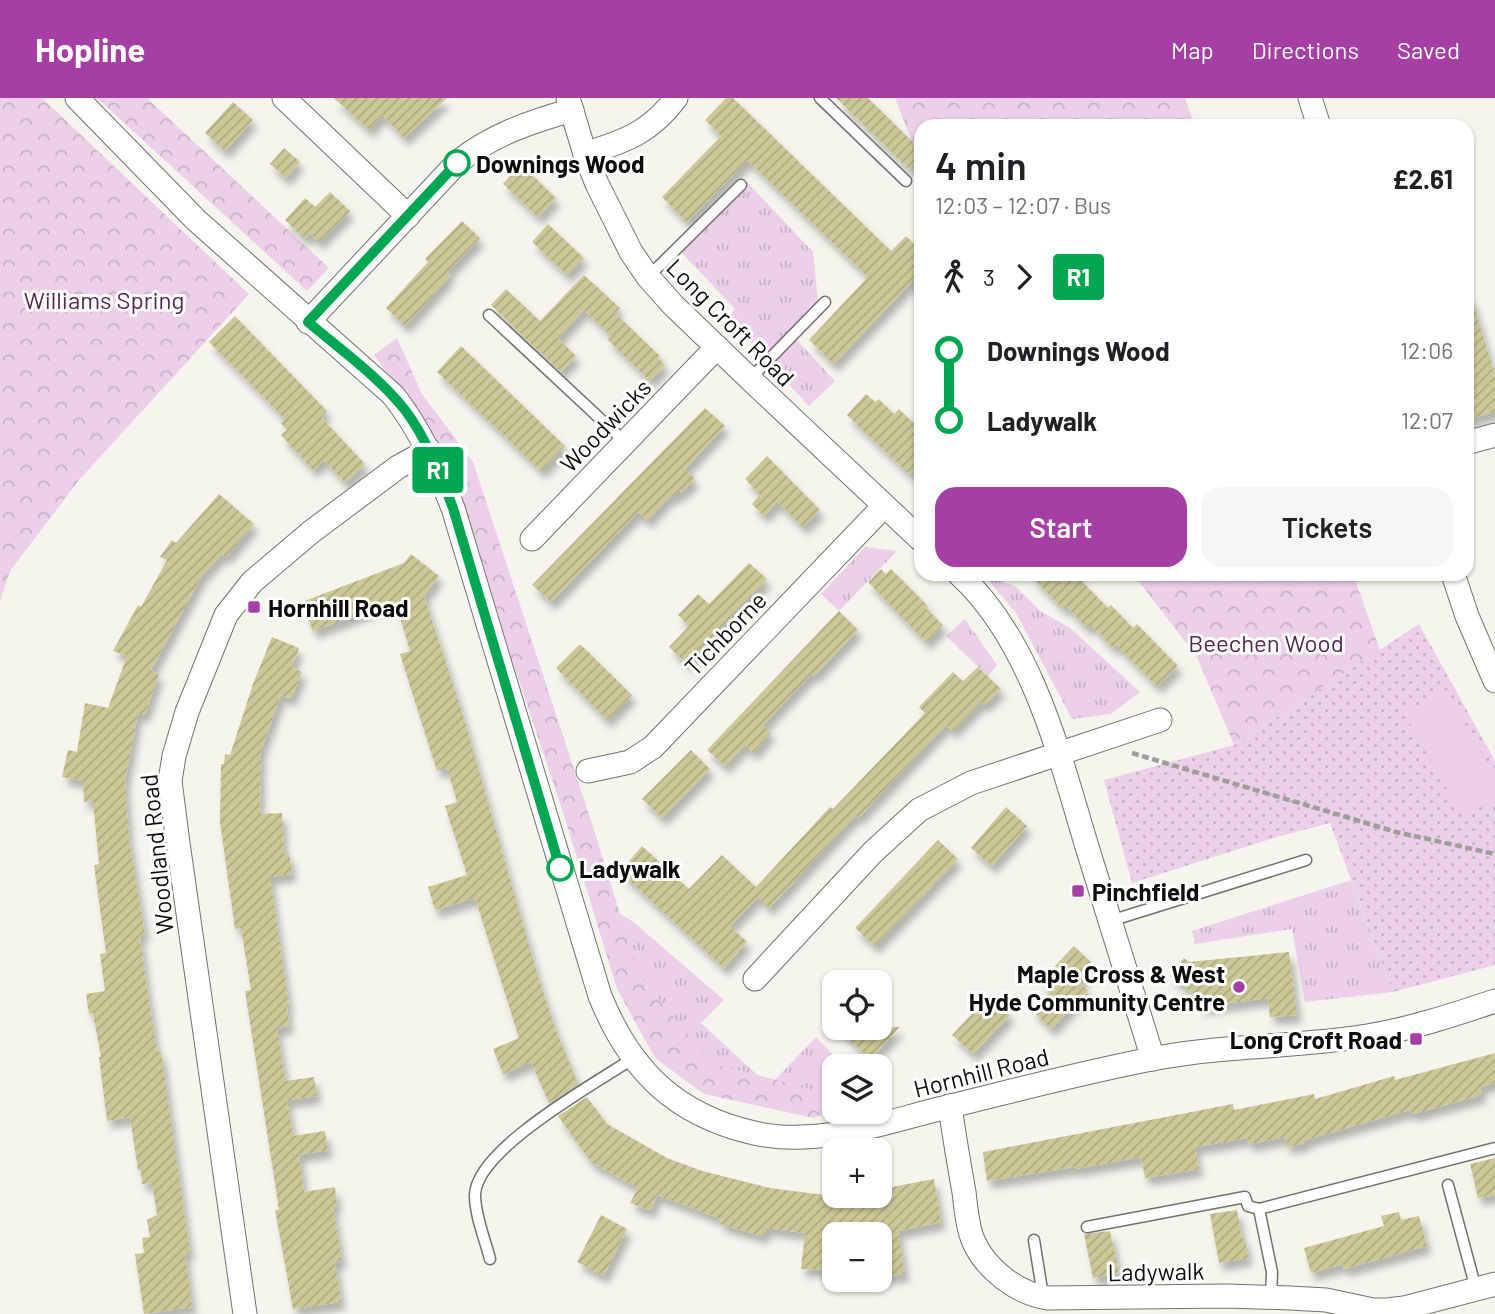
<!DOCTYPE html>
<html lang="en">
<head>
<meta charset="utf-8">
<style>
  :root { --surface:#fff; --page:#f6f6f6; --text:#202124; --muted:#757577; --accent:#a63fa3 }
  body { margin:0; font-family:Barlow,sans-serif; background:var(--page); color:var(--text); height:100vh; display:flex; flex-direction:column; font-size:26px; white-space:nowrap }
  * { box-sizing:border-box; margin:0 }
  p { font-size:23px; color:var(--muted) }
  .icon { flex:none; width:38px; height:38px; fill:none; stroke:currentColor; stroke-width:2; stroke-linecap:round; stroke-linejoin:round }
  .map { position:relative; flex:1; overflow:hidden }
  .side { position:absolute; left:914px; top:21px; width:560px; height:462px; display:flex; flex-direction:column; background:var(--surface); border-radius:21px; box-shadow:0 2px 5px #0004 }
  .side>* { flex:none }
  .badge { padding:0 14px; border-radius:5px; font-size:24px; line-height:46px }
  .buttons { position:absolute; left:822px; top:872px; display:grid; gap:14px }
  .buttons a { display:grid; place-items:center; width:70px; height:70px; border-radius:14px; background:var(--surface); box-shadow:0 2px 5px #0004; font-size:35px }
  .map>.badge { position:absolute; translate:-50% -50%; box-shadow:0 0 0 4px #fff }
  .legs { display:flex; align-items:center; gap:10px; height:77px; padding:0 21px; font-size:23px }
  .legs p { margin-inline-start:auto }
  .summary { display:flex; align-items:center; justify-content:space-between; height:119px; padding:0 21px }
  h1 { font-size:38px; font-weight:600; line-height:52px }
  .action { display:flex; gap:14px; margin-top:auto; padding:14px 21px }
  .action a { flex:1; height:80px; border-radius:21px; background:var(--accent); color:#fff; font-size:28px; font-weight:600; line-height:80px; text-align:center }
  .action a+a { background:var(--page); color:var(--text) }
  ul { padding:0 21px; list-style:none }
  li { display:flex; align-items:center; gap:24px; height:70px; font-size:26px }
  li i { display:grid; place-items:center; width:10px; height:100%; margin:0 9px; background:currentColor }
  li i::after { content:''; width:18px; height:18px; margin:-9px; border:5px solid; border-radius:50%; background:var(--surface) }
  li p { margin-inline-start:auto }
  li:first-child i { background:linear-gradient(#0000 50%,currentColor 0) }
  li:last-child i { background:linear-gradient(currentColor 50%,#0000 0) }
  header { display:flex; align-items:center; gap:42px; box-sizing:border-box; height:98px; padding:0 35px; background:var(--accent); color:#fff }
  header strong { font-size:33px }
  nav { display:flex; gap:38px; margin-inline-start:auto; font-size:24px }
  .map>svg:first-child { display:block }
  .grass { fill:url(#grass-tufts) }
  .forest { fill:url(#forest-crowns) }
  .park { fill:url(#park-dots) }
  .pitch { fill:#eccfe9 }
  .building { fill:url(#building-hatch); filter:url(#shadow) }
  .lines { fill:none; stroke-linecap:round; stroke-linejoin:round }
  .lane-casing { stroke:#72726c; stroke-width:13 }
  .street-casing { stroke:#72726c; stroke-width:25 }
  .path { stroke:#9f9f9a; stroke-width:4.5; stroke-dasharray:7 3.5; stroke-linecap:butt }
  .lane { stroke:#fff; stroke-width:10 }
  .street { stroke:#fff; stroke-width:23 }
  .line-1-casing { stroke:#fff; stroke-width:16 }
  .line-1 { stroke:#00a651; stroke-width:10 }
  .stop-1-dot { fill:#fff; stroke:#00a651; stroke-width:3.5 }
  .poi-dot { fill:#a63fa3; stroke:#fffffe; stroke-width:2.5 }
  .labels { text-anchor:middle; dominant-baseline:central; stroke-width:6; stroke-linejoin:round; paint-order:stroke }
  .stop-label { font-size:24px; font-weight:bold; fill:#0d0d0b; stroke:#fffffe; text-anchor:start }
  .park-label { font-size:24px; fill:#552553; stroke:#fffffe }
  .street-label { font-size:24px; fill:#0d0d0b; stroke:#fffffe }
  .poi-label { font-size:24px; font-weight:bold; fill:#0d0d0b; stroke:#fffffe; text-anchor:start }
</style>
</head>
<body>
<header>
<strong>Hopline</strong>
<nav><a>Map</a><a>Directions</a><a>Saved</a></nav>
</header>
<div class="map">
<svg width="1495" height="1216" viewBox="0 0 1495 1216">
  <defs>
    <pattern id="grass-tufts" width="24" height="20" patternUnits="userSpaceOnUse" patternTransform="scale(1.75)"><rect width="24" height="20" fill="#eccfe9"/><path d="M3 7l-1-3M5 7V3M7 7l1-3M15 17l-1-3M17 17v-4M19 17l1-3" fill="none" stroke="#c9b1c6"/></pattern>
    <pattern id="forest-crowns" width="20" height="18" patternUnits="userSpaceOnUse" patternTransform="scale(1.75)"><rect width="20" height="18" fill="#eccfe9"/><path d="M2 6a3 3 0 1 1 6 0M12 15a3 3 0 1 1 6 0" fill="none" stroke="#c9b1c6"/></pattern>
    <pattern id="park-dots" width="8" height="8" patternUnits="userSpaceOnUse" patternTransform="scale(1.75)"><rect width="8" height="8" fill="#eccfe9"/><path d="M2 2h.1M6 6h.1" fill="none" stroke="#c9b1c6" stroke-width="1.8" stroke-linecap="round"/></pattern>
    <pattern id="building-hatch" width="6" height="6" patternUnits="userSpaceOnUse" patternTransform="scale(1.75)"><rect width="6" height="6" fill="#cbc796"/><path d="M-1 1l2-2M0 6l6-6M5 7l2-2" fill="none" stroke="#adaa80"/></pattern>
    <filter id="shadow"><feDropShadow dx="4.5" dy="8" stdDeviation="3.5" flood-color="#0004"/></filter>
  </defs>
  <rect width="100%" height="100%" fill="#f5f5ee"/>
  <g class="grass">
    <polygon points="747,84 813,154 818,203 765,259 727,221 735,211 680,153"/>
    <polygon points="793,238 835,283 809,308 768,264"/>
    <polygon points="865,449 897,453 839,513 821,496"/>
    <polygon points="983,476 1016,489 1040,513 1069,529 1140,594 1111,616 1072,621 1016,515"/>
    <polygon points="965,521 997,567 988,578 946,538"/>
    <polygon points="1351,782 1393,894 1305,904 1292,831 1195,846 1192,833"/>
    <polygon points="603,807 631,822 724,902 701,925 769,988 816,939 844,968 835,968 835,1007 782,1013 726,996 680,962"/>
  </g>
  <g class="forest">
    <polygon points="0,0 42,0 249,196 79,382 10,473 0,503"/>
    <polygon points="97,0 147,0 329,170 307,193"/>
    <polygon points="895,0 1185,0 1195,28 920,28 920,64"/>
    <polygon points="397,240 422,296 473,364 595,735 639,877 712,965 817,993 835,992 835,1011 814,1020 704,996 655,960 617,891 563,714 491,499 454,370 374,257"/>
    <polygon points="1133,476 1353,476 1380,552 1234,647 1197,559"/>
  </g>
  <polygon class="park" points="1419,526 1495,663 1495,867 1393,894 1330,725 1277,739 1132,785 1104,682 1234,647"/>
  <polygon class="pitch" points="1445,591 1495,679 1495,701 1463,719 1404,615"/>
  <g class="building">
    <polygon points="334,0 447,0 404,40 382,17 369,32"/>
    <polygon points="726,0 733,0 891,153 906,138 920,152 920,175 834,266 809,242 868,179 747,62 687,124 662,99 721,38 705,22"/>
    <polygon points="836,0 868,0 920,51 920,59 909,71"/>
    <polygon points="233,4 253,22 225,53 205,35"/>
    <polygon points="284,50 300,64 286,80 270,66"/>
    <polygon points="521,66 556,100 538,119 503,86"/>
    <polygon points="330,94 350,113 319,144 310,136 305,141 285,122 305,100 315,109"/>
    <polygon points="462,123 480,140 447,174 451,177 405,228 386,210 428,164 425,161"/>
    <polygon points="548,126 584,160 567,177 532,144"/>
    <polygon points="584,177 620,210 615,215 660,258 658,260 665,267 650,283 608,242 612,238 584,212 558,240 576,258 561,274 491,207 506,191 540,223"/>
    <polygon points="1471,198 1495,277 1495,314 1466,322 1466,199"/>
    <polygon points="235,218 327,313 321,319 365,366 345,385 324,362 313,372 281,337 287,332 281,325 285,321 209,244"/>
    <polygon points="461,248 565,348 541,373 437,274"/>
    <polygon points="866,296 875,304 879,301 894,316 899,311 920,331 920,367 910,377 847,317"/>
    <polygon points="705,310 725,328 685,371 695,381 681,395 679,393 672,400 670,398 647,423 638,414 551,504 532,487"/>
    <polygon points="767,358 820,412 803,429 777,404 764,418 752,406 760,396 745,381"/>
    <polygon points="219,396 254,426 226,459 222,456 201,479 151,573 159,576 145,617 138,615 125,684 129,741 145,836 140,837 147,890 157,954 161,954 190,1155 185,1156 192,1209 144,1216 135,1156 144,1155 142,1140 150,1139 147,1122 157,1117 152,1085 142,1086 141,1072 138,1072 130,1019 107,1023 99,959 101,959 93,915 89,916 86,896 105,893 100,856 106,855 94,767 99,766 93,703 84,704 83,683 62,679 68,652 77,654 85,605 108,610 127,558 113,553 138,507 141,509 167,462 160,459 172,442 176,445"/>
    <polygon points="411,456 439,478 424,498 462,614 539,882 556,932 578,986 549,1005 531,964 503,976 493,951 519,940 475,800 435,812 428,789 467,777 445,708 457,704 447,670 437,673 421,623 400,556 410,553 395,503 313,533 302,504 404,465"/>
    <polygon points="749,465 767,481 687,566 669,549 689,528 678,517 698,496 709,506"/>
    <polygon points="881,471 886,476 891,471 928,508 926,510 943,527 926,544 868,484"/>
    <polygon points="1029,476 1075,476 1108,510 1111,507 1133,530 1137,526 1178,568 1157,588 1116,547 1113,550 1091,527 1087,530 1066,508 1063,511"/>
    <polygon points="839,513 858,532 814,578 812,575 763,627 771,635 753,655 745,647 725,668 707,652"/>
    <polygon points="272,539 299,550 292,569 302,574 291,601 281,597 261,653 260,716 282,715 284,756 289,755 292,776 270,779 289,909 287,909 289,928 277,930 285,983 314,979 317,998 287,1002 293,1038 325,1033 328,1052 299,1057 304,1094 335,1089 337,1108 333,1109 342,1163 335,1164 341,1204 293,1211 275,1112 279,1112 274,1079 245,893 251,892 241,830 235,831 220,724 221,666 224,666 225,656 230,657 253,586"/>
    <polygon points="580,546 632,597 607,622 556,570"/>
    <polygon points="978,569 1001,591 984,607 981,604 953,633 946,627 858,720 856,717 769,810 758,799 730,828 747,844 724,870 620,774 642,748 689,791 722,757 756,789 830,709 833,711 925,615 919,609 953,574 963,583"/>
    <polygon points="691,652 710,671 662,720 642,701"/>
    <polygon points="1006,709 1027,728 992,768 971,750"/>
    <polygon points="938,742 958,761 875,848 855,830"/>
    <polygon points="1074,848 1095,868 1079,884 1088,892 1051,931 1032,912 1051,893 1041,883"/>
    <polygon points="1289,854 1297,917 1270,919 1268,900 1200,909 1199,900 1170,878 1184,860 1189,864"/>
    <polygon points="990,897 1010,917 973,956 952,937"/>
    <polygon points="836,929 900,929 870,961"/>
    <polygon points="1495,955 1495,985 1480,989 1482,997 1412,1016 1410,1012 1305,1042 1305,1045 1287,1049 1285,1039 1249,1046 1247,1040 1195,1049 1199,1071 1145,1080 1141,1059 1075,1071 1075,1069 987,1083 983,1054 1233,1006 1234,1012 1314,996 1315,1001 1394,978 1395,982"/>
    <polygon points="587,999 607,1026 667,1060 702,1073 770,1090 816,1096 880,1097 880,1087 891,1086 892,1093 892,1089 934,1081 941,1124 898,1133 905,1176 880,1179 880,1133 831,1135 830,1172 801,1171 805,1135 766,1130 764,1138 755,1136 720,1126 721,1121 657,1097 651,1113 630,1105 638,1090 591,1064 558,1018"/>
    <polygon points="1495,1060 1495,1097 1478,1100 1470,1066"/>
    <polygon points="1237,1112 1242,1141 1245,1141 1248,1160 1219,1165 1210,1116"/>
    <polygon points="1399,1114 1401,1122 1419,1118 1427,1148 1344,1171 1343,1166 1311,1175 1304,1150 1384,1128 1381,1118"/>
    <polygon points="601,1117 627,1131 604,1178 577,1164"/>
    <polygon points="1110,1133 1119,1175 1093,1180 1084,1136"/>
  </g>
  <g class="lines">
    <g class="lane-casing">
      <g id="lane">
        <polyline points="820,0 906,83"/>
        <polyline points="648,179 741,87"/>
        <polyline points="489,217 625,344"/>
        <polyline points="750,281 825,204"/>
        <polyline points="1110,823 1306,762"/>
        <polyline points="1448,1087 1476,1191"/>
        <polyline points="1259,1111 1272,1174 1271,1199"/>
        <polyline points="1087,1129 1245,1099 1248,1108 1259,1111 1495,1050"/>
        <polyline points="1034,1142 1043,1198"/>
        <path d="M490 1161C485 1141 475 1118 475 1097 476 1051 596 985 632 961"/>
      </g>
    </g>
    <g class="street-casing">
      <g id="street">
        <path d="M77 0 196 122 393 297C420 331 437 370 453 410L600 898C630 972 675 1017 754 1035 821 1050 887 1023 951 1008 1020 991 1088 973 1157 960 1227 947 1298 949 1367 938 1411 931 1453 917 1495 903"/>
        <polyline points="284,0 408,118"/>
        <polyline points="568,0 585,56 597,86 631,154 648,179 673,207 750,281 920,441"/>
        <polyline points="1310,0 1319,28"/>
        <path d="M585 56C625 43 650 35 676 0"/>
        <path d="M308 224 457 65C491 37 530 24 572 12"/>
        <polyline points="1466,345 1495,337"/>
        <polyline points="532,441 717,249"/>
        <path d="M959 476C1033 544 1060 660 1088 752 1110 822 1131 891 1153 961"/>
        <polyline points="1453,476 1467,518 1495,583"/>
        <polyline points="588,673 630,664 653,649 884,408"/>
        <polyline points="755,881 873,754 919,712 971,685 1160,622"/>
        <path d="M950 1008C954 1037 959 1066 964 1094 966 1110 967 1128 973 1142 985 1171 1018 1196 1048 1200L1227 1198 1290 1200 1326 1202 1373 1212H1387L1404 1210 1495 1186"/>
        <polyline points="245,1216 178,745 170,683 174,658 187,614 226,517 252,484 311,434 398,369 429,352"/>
      </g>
    </g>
    <polyline class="path" points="1132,655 1396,734 1495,756"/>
    <use href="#lane" class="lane"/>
    <use href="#street" class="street"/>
  </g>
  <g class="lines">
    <g class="line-1-casing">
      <path id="line-1" d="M457 65 308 224C341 252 379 279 405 312 427 341 440 377 453 410L560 770"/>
    </g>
    <use href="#line-1" class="line-1"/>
  </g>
  <g class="stop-1-dot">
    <circle cx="457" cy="65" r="12"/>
    <circle cx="560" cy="770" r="12"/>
  </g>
  <g class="poi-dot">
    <rect x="247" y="502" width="14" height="14" rx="3.5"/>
    <rect x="1071" y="786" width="14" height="14" rx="3.5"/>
    <circle cx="1239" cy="889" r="7"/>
    <rect x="1409" y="934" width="14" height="14" rx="3.5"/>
  </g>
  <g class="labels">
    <g class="stop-label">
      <text x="476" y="65">Downings Wood</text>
      <text x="579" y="770">Ladywalk</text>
    </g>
    <g class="park-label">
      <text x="104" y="201">Williams Spring</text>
      <text x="1266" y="544">Beechen Wood</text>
    </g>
    <g class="street-label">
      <text transform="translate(731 224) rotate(45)">Long Croft Road</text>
      <text transform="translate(605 327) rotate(-46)">Woodwicks</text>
      <text transform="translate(725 535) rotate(-46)">Tichborne</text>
      <text transform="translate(156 756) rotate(-96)">Woodland Road</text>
      <text transform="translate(981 974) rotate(-14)">Hornhill Road</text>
      <text transform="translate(1156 1173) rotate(-1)">Ladywalk</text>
    </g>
    <g class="poi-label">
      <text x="268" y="509">Hornhill Road</text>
      <text x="1092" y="793">Pinchfield</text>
      <text x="1225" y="875" text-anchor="end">Maple Cross &amp; West<tspan x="1225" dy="28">Hyde Community Centre</tspan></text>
      <text x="1402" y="941" text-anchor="end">Long Croft Road</text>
    </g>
  </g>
</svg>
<div class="buttons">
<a><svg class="icon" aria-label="locate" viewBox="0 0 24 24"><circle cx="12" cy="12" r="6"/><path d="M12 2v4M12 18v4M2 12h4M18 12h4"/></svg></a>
<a><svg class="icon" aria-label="layers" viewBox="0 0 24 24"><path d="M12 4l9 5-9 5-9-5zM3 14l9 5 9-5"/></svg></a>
<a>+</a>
<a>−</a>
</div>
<b class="badge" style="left:438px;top:372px;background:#00a651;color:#fff">R1</b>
<section class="side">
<div class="summary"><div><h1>4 min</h1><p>12:03 – 12:07 · Bus</p></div><b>£2.61</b></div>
<div class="legs"><svg class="icon" aria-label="walk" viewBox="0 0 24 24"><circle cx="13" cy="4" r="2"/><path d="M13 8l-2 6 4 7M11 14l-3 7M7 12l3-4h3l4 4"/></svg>3<svg class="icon" aria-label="forward" viewBox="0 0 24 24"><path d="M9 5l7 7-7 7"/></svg><b class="badge" style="background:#00a651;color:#fff">R1</b></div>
<ul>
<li><i style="color:#00a651"></i><b>Downings Wood</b><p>12:06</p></li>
<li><i style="color:#00a651"></i><b>Ladywalk</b><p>12:07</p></li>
</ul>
<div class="action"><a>Start</a><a>Tickets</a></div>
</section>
</div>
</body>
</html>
